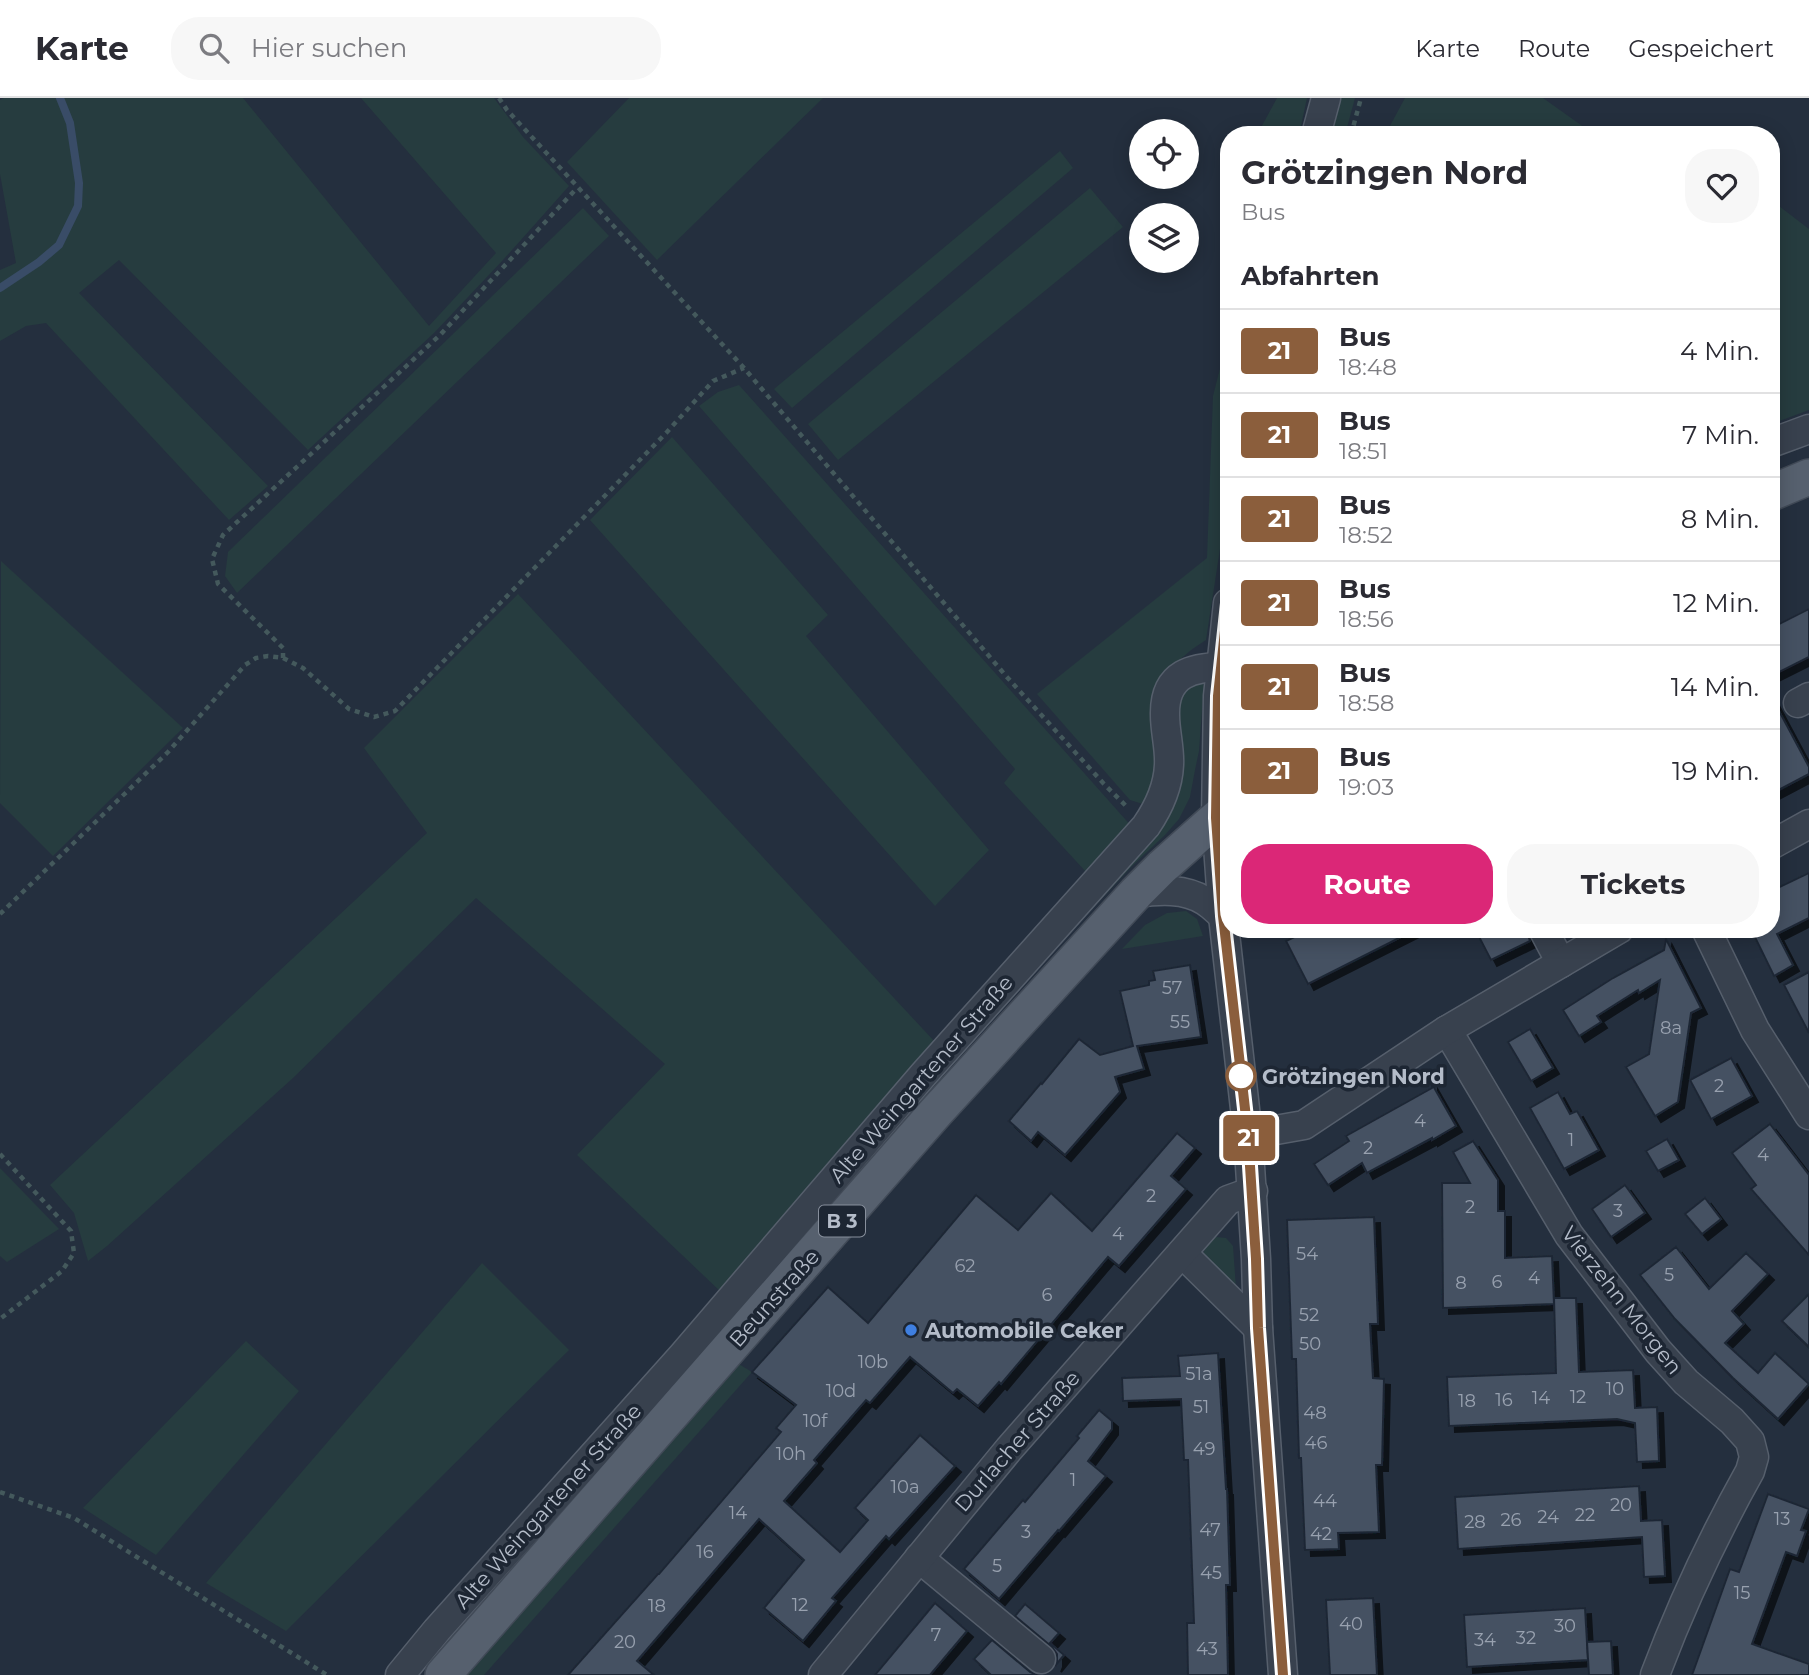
<!DOCTYPE html>
<html lang="de">
<head>
<meta charset="utf-8">
<style>
  :root { --surface:#fff; --page:#f7f7f7; --text:#2b2b33; --muted:#7c7c81; --line:#e1e1e2; --accent:#db2777 }
  body { margin:0; font-family:Montserrat,sans-serif; background:var(--page); color:var(--text); height:100vh; display:flex; flex-direction:column; font-size:26px; white-space:nowrap }
  * { box-sizing:border-box; margin:0 }
  p { font-size:23px; color:var(--muted) }
  .icon { flex:none; width:38px; height:38px; fill:none; stroke:currentColor; stroke-width:2; stroke-linecap:round; stroke-linejoin:round }
  .map { position:relative; flex:1; overflow:hidden }
  .drawer { position:absolute; left:1220px; top:28px; width:560px; height:812px; display:flex; flex-direction:column; background:var(--surface); border-radius:28px; box-shadow:0 4px 18px #0003 }
  .drawer>* { flex:none }
  .badge { padding:0 14px; border-radius:5px; font-size:24px; line-height:46px }
  .controls { position:absolute; left:1129px; top:21px; display:grid; gap:14px }
  .controls a { display:grid; place-items:center; width:70px; height:70px; border-radius:50%; background:var(--surface); box-shadow:0 4px 18px #0003; font-size:35px }
  .map>.badge { position:absolute; translate:-50% -50%; box-shadow:0 0 0 4px #fff }
  h2 { padding:0 21px; font-size:26px; line-height:63px }
  .round { display:grid; place-items:center; flex:none; width:74px; height:74px; border-radius:28px; background:var(--page) }
  .head { display:flex; align-items:center; justify-content:space-between; height:119px; padding:0 21px }
  h1 { font-size:33px; font-weight:700; line-height:52px }
  .cta { display:flex; gap:14px; margin-top:auto; padding:14px 21px }
  .cta a { flex:1; height:80px; border-radius:28px; background:var(--accent); color:#fff; font-size:28px; font-weight:700; line-height:80px; text-align:center }
  .cta a+a { background:var(--page); color:var(--text) }
  ul { padding:0; list-style:none }
  li { display:flex; align-items:center; gap:21px; height:84px; padding:0 21px; border-top:2px solid var(--line) }
  li div { flex:1 }
  li b { display:block; font-size:26px }
  li em { font-style:normal }
  li .badge { min-width:77px; font-weight:700; text-align:center }
  header { display:flex; align-items:center; gap:42px; box-sizing:border-box; height:98px; padding:0 35px; background:var(--surface); border-bottom:2px solid var(--line) }
  header strong { font-size:33px }
  nav { display:flex; gap:38px; margin-inline-start:auto; font-size:24px }
  .search { width:490px; height:63px; background:var(--page); display:flex; align-items:center; gap:18px; box-sizing:border-box; padding:0 24px; border-radius:28px; color:var(--muted); font-size:26px }
  .map>svg:first-child { display:block }
  .green { fill:#263c3f }
  .lines { fill:none; stroke-linecap:round; stroke-linejoin:round }
  .stream { stroke:#394c67; stroke-width:8 }
  .building { fill:#455162; stroke:#1f2835; stroke-width:2; filter:url(#shadow) }
  .minor-casing { stroke:#565f6c; stroke-width:31 }
  .major-casing { stroke:#414a57; stroke-width:38 }
  .path { stroke:#44595c; stroke-width:4.5; stroke-dasharray:5 5; stroke-linecap:butt }
  .minor { stroke:#38414e; stroke-width:28 }
  .major { stroke:#56606e; stroke-width:35 }
  .line-casing { stroke:#fff; stroke-width:16 }
  .line { stroke:#8b5e3c; stroke-width:10 }
  .stop-dot { fill:#fff; stroke:#8b5e3c; stroke-width:3.5 }
  .shop-dot { fill:#3f7fe0; stroke:#1d2633; stroke-width:2.5 }
  .labels { text-anchor:middle; dominant-baseline:central; stroke-width:7; stroke-linejoin:round; paint-order:stroke }
  .number-label { font-size:18px; fill:#98a1af }
  .shield { fill:#1d2633; stroke:#878f9c; stroke-width:2 }
  .shield-label { font-size:19px; font-weight:bold; fill:#b4bcc9 }
  .stop-label { font-size:21px; font-weight:bold; fill:#b4bcc9; stroke:#1d2633; text-anchor:start }
  .street-label { font-size:21px; fill:#b4bcc9; stroke:#1d2633 }
  .poi-label { font-size:21px; font-weight:bold; fill:#b4bcc9; stroke:#1d2633; text-anchor:start }
</style>
</head>
<body>
<header>
<strong>Karte</strong>
<div class="search"><svg class="icon" aria-label="search" viewBox="0 0 24 24"><circle cx="10" cy="10" r="6"/><path d="M15 15l6 6"/></svg>Hier suchen</div>
<nav><a>Karte</a><a>Route</a><a>Gespeichert</a></nav>
</header>
<div class="map">
<svg width="1809" height="1577" viewBox="0 0 1809 1577">
  <defs>
    <filter id="shadow"><feDropShadow dx="6" dy="6" stdDeviation="0" flood-color="#0009"/></filter>
  </defs>
  <rect width="100%" height="100%" fill="#242f3e"/>
  <g class="green">
    <polygon points="4,0 243,0 429,228 496,155 361,0 494,0 523,39 569,88 503,162 434,235 308,352 119,162 79,195 268,388 229,422 46,225 26,228 0,243 0,172 16,165 0,76 0,2"/>
    <polygon points="629,0 823,0 657,162 567,64"/>
    <polygon points="1277,0 1307,0 1299,37 1257,37"/>
    <polygon points="1336,0 1355,0 1345,37 1326,37"/>
    <polygon points="1405,0 1543,0 1595,37 1385,37"/>
    <polygon points="1060,53 1073,70 792,310 774,291"/>
    <polygon points="1090,90 1123,129 838,362 808,326"/>
    <polygon points="1771,102 1809,131 1809,312 1771,326"/>
    <polygon points="583,110 609,138 237,495 225,478 228,454"/>
    <path d="M1228 239V399L1206 542C1191 551 1180 561 1168 573 1165 577 1159 581 1157 585 1139 618 1175 671 1146 707L1130 702 1037 596 1207 460 1213 298Z"/>
    <polygon points="739,287 1133,730 1087,775 1004,685 1015,671 699,308 718,294"/>
    <polygon points="672,339 828,517 806,538 989,752 935,808 590,422"/>
    <polygon points="1,463 183,630 53,758 0,705"/>
    <polygon points="518,496 935,944 722,1195 577,1057 665,966 476,800 293,980 107,1148 88,1163 74,1115 50,1087 427,735 364,650"/>
    <polygon points="1199,581 1204,585 1199,653 1195,672 1190,699 1179,721 1165,737 1132,768 1012,897 696,1264 419,1577 407,1577 1155,728 1176,600"/>
    <polygon points="1186,813 1197,821 1203,838 1122,851 1145,827 1167,815"/>
    <polygon points="0,1070 59,1131 7,1164 0,1158"/>
    <polygon points="1216,1139 1226,1140 1233,1148 1236,1190 1233,1191 1203,1155 1209,1145"/>
    <polygon points="482,1165 569,1252 286,1533 206,1485"/>
    <polygon points="246,1243 299,1293 156,1457 83,1410"/>
    <polygon points="737,1265 752,1274 484,1577 465,1577"/>
  </g>
  <g class="lines">
    <polyline class="stream" points="0,190 39,164 59,147 78,108 79,85 70,25 60,0"/>
  </g>
  <g class="building">
    <polygon points="1809,511 1809,559 1771,578 1771,530"/>
    <polygon points="1771,598 1809,669 1809,676 1771,696"/>
    <polygon points="1809,775 1809,820 1777,836 1793,867 1774,878 1751,831 1771,831 1771,793"/>
    <polygon points="1311,831 1417,831 1308,886 1286,843"/>
    <polygon points="1475,831 1526,831 1530,843 1491,862"/>
    <polygon points="1666,841 1701,910 1691,915 1678,1004 1655,1018 1626,969 1649,956 1660,882 1639,895 1638,892 1597,918 1601,924 1579,938 1563,912 1613,880 1664,852"/>
    <polygon points="1190,867 1201,939 1137,948 1144,971 1115,979 1120,994 1065,1057 1038,1034 1031,1043 1009,1023 1041,985 1042,986 1079,941 1100,957 1133,948 1120,893 1149,887 1149,883 1155,882 1153,873"/>
    <polygon points="1809,874 1809,935 1784,887"/>
    <polygon points="1530,931 1553,970 1531,983 1508,944"/>
    <polygon points="1731,960 1752,998 1711,1021 1690,982"/>
    <polygon points="1432,986 1456,1028 1432,1042 1432,1040 1367,1075 1362,1065 1328,1087 1314,1066 1349,1043 1346,1038 1432,990"/>
    <polygon points="1558,994 1570,1016 1577,1013 1599,1052 1564,1071 1530,1010"/>
    <polygon points="1770,1026 1809,1077 1809,1157 1751,1091 1756,1087 1732,1055"/>
    <polygon points="1177,1035 1195,1050 1171,1078 1186,1091 1119,1168 1108,1159 1001,1286 999,1284 978,1308 957,1291 953,1295 910,1259 870,1305 866,1302 814,1362 817,1365 784,1403 840,1454 868,1422 855,1410 920,1337 955,1368 889,1441 886,1438 832,1500 836,1503 803,1543 764,1510 804,1462 759,1421 637,1563 654,1577 568,1577 658,1476 659,1476 781,1334 776,1330 796,1307 752,1274 828,1189 868,1225 976,1097 1018,1132 1051,1095 1092,1133"/>
    <polygon points="1667,1041 1679,1062 1658,1073 1646,1053"/>
    <polygon points="1473,1043 1498,1082 1498,1113 1505,1113 1505,1160 1552,1158 1554,1206 1443,1210 1442,1085 1470,1085 1453,1054"/>
    <polygon points="1625,1087 1645,1115 1611,1139 1592,1111"/>
    <polygon points="1705,1100 1721,1121 1702,1136 1685,1116"/>
    <polygon points="1374,1119 1378,1226 1370,1226 1373,1280 1384,1281 1382,1367 1376,1367 1379,1434 1338,1435 1339,1451 1305,1452 1301,1360 1299,1360 1296,1261 1292,1261 1287,1122"/>
    <polygon points="1676,1149 1709,1191 1746,1155 1768,1176 1732,1213 1744,1226 1725,1245 1758,1275 1775,1255 1809,1286 1778,1321 1733,1280 1675,1221 1640,1177"/>
    <polygon points="1809,1196 1809,1249 1782,1223"/>
    <polygon points="1554,1200 1576,1200 1579,1274 1633,1272 1635,1310 1657,1309 1659,1363 1637,1364 1635,1325 1617,1321 1449,1328 1447,1279 1556,1275"/>
    <polygon points="1218,1255 1226,1391 1227,1391 1230,1487 1226,1487 1228,1577 1188,1577 1187,1525 1194,1525 1188,1362 1184,1362 1181,1301 1123,1303 1122,1280 1180,1278 1178,1258"/>
    <polygon points="1099,1312 1112,1323 1112,1331 1088,1363 1106,1378 1059,1433 1058,1432 999,1501 964,1471 1023,1402 1025,1404 1079,1340 1077,1338"/>
    <polygon points="1639,1388 1641,1423 1662,1422 1665,1478 1644,1479 1642,1439 1458,1451 1455,1399"/>
    <polygon points="1768,1396 1809,1411 1801,1432 1806,1433 1797,1458 1786,1454 1752,1546 1809,1566 1809,1577 1692,1577 1730,1471 1739,1474"/>
    <polygon points="1373,1500 1377,1577 1330,1577 1326,1502"/>
    <polygon points="935,1505 967,1533 930,1577 875,1577"/>
    <polygon points="1025,1506 1059,1535 1050,1545 1064,1557 1055,1568 1057,1563 1057,1556 1052,1549 1015,1518"/>
    <polygon points="1585,1510 1588,1562 1467,1569 1464,1517"/>
    <polygon points="992,1542 1030,1574 1037,1577 991,1577 974,1561"/>
    <polygon points="1611,1543 1613,1577 1589,1577 1587,1544"/>
  </g>
  <g class="lines">
    <g class="minor-casing">
      <g id="minor">
        <polyline points="1316,37 1326,0"/>
        <polyline points="1771,345 1809,331"/>
        <polyline points="1228,505 1218,598 1216,720 1223,818 1248,1037 1256,1161 1258,1230 1283,1577"/>
        <polyline points="1798,605 1809,599"/>
        <polyline points="1771,747 1809,726"/>
        <path d="M1136 795C1159 792 1185 790 1205 803 1212 807 1217 813 1223 818"/>
        <polyline points="1543,831 1561,865"/>
        <polyline points="1706,831 1755,932 1809,1017"/>
        <path d="M1447 932 1569 1137 1658 1253 1686 1284 1732 1323 1750 1343 1754 1359 1750 1373C1712 1441 1682 1505 1655 1577"/>
        <polyline points="1248,1037 1304,1027 1447,932 1619,831"/>
        <polyline points="1182,1155 1258,1230"/>
        <polyline points="919,1460 1041,1561"/>
        <path d="M400 1577 437 1532 683 1257 923 977 1146 728C1159 709 1168 690 1169 667 1170 650 1165 634 1165 617 1164 575 1193 568 1228 569"/>
        <polyline points="823,1577 1009,1351 1228,1102 1253,1093"/>
      </g>
    </g>
    <g class="major-casing">
      <g id="major">
        <polyline points="1771,395 1809,379"/>
        <polyline points="443,1577 936,1014 1136,795 1162,769 1228,710"/>
      </g>
    </g>
    <g class="path">
      <polyline points="499,0 507,12 744,270 1006,578 1104,686 1128,710"/>
      <polyline points="1351,37 1361,0"/>
      <polyline points="283,560 283,550 218,486 212,461 223,437 440,237 577,90"/>
      <polyline points="0,816 168,654 245,567 256,560 268,558 283,560 303,570 349,611 374,619 395,613 667,334 713,283 744,270"/>
      <polyline points="0,1056 71,1133 74,1155 62,1173 0,1221"/>
      <polyline points="0,1394 74,1420 327,1577"/>
    </g>
    <use href="#minor" class="minor"/>
    <use href="#major" class="major"/>
  </g>
  <g class="lines">
    <g class="line-casing">
      <polyline id="line" points="1228,505 1218,598 1216,720 1223,818 1248,1037 1256,1161 1258,1230 1283,1577"/>
    </g>
    <use href="#line" class="line"/>
  </g>
  <circle class="stop-dot" cx="1241" cy="978" r="14"/>
  <circle class="shop-dot" cx="911" cy="1232" r="7"/>
  <g class="labels">
    <g class="number-label">
      <text x="1172" y="890">57</text>
      <text x="1180" y="924">55</text>
      <text x="1671" y="930">8a</text>
      <text x="1719" y="988">2</text>
      <text x="1420" y="1023">4</text>
      <text x="1571" y="1042">1</text>
      <text x="1368" y="1050">2</text>
      <text x="1763" y="1057">4</text>
      <text x="1151" y="1098">2</text>
      <text x="1470" y="1109">2</text>
      <text x="1618" y="1113">3</text>
      <text x="1118" y="1136">4</text>
      <text x="1307" y="1156">54</text>
      <text x="965" y="1168">62</text>
      <text x="1669" y="1177">5</text>
      <text x="1534" y="1180">4</text>
      <text x="1497" y="1184">6</text>
      <text x="1461" y="1185">8</text>
      <text x="1047" y="1197">6</text>
      <text x="1309" y="1217">52</text>
      <text x="1310" y="1246">50</text>
      <text x="873" y="1264">10b</text>
      <text x="1199" y="1276">51a</text>
      <text x="1615" y="1291">10</text>
      <text x="841" y="1293">10d</text>
      <text x="1578" y="1299">12</text>
      <text x="1541" y="1300">14</text>
      <text x="1504" y="1302">16</text>
      <text x="1467" y="1303">18</text>
      <text x="1201" y="1309">51</text>
      <text x="1315" y="1315">48</text>
      <text x="815" y="1323">10f</text>
      <text x="1316" y="1345">46</text>
      <text x="1204" y="1351">49</text>
      <text x="791" y="1356">10h</text>
      <text x="1073" y="1382">1</text>
      <text x="905" y="1389">10a</text>
      <text x="1325" y="1403">44</text>
      <text x="1621" y="1407">20</text>
      <text x="738" y="1415">14</text>
      <text x="1585" y="1417">22</text>
      <text x="1548" y="1419">24</text>
      <text x="1782" y="1421">13</text>
      <text x="1511" y="1422">26</text>
      <text x="1475" y="1424">28</text>
      <text x="1210" y="1432">47</text>
      <text x="1026" y="1434">3</text>
      <text x="1321" y="1436">42</text>
      <text x="705" y="1454">16</text>
      <text x="997" y="1468">5</text>
      <text x="1211" y="1475">45</text>
      <text x="1742" y="1495">15</text>
      <text x="800" y="1507">12</text>
      <text x="657" y="1508">18</text>
      <text x="1351" y="1526">40</text>
      <text x="1565" y="1528">30</text>
      <text x="936" y="1537">7</text>
      <text x="1526" y="1540">32</text>
      <text x="1485" y="1542">34</text>
      <text x="625" y="1544">20</text>
      <text x="1207" y="1551">43</text>
    </g>
    <rect class="shield" x="819" y="1107.5" width="46" height="31" rx="5"/>
    <g class="shield-label">
      <text x="842" y="1123">B 3</text>
    </g>
    <g class="stop-label">
      <text x="1262" y="978">Grötzingen Nord</text>
    </g>
    <g class="street-label">
      <text transform="translate(921 981) rotate(-49)">Alte Weingartener Straße</text>
      <text transform="translate(774 1200) rotate(-48)">Beunstraße</text>
      <text transform="translate(1622 1202) rotate(52)">Vierzehn Morgen</text>
      <text transform="translate(1017 1343) rotate(-49)">Durlacher Straße</text>
      <text transform="translate(548 1408) rotate(-48)">Alte Weingartener Straße</text>
    </g>
    <g class="poi-label">
      <text x="925" y="1232">Automobile Ceker</text>
    </g>
  </g>
</svg>
<div class="controls">
<a><svg class="icon" aria-label="locate" viewBox="0 0 24 24"><circle cx="12" cy="12" r="6"/><path d="M12 2v4M12 18v4M2 12h4M18 12h4"/></svg></a>
<a><svg class="icon" aria-label="layers" viewBox="0 0 24 24"><path d="M12 4l9 5-9 5-9-5zM3 14l9 5 9-5"/></svg></a>
</div>
<b class="badge" style="left:1249px;top:1040px;background:#8b5e3c;color:#fff">21</b>
<section class="drawer">
<div class="head"><div><h1>Grötzingen Nord</h1><p>Bus</p></div><a class="round"><svg class="icon" aria-label="heart" viewBox="0 0 24 24"><path d="M12 20l-8-8c-3-5 5-10 8-4 3-6 11-1 8 4z"/></svg></a></div>
<h2>Abfahrten</h2>
<ul>
<li><span class="badge" style="background:#8b5e3c;color:#fff">21</span><div><b>Bus</b><p>18:48</p></div><em>4 Min.</em></li>
<li><span class="badge" style="background:#8b5e3c;color:#fff">21</span><div><b>Bus</b><p>18:51</p></div><em>7 Min.</em></li>
<li><span class="badge" style="background:#8b5e3c;color:#fff">21</span><div><b>Bus</b><p>18:52</p></div><em>8 Min.</em></li>
<li><span class="badge" style="background:#8b5e3c;color:#fff">21</span><div><b>Bus</b><p>18:56</p></div><em>12 Min.</em></li>
<li><span class="badge" style="background:#8b5e3c;color:#fff">21</span><div><b>Bus</b><p>18:58</p></div><em>14 Min.</em></li>
<li><span class="badge" style="background:#8b5e3c;color:#fff">21</span><div><b>Bus</b><p>19:03</p></div><em>19 Min.</em></li>
</ul>
<div class="cta"><a>Route</a><a>Tickets</a></div>
</section>
</div>
</body>
</html>
